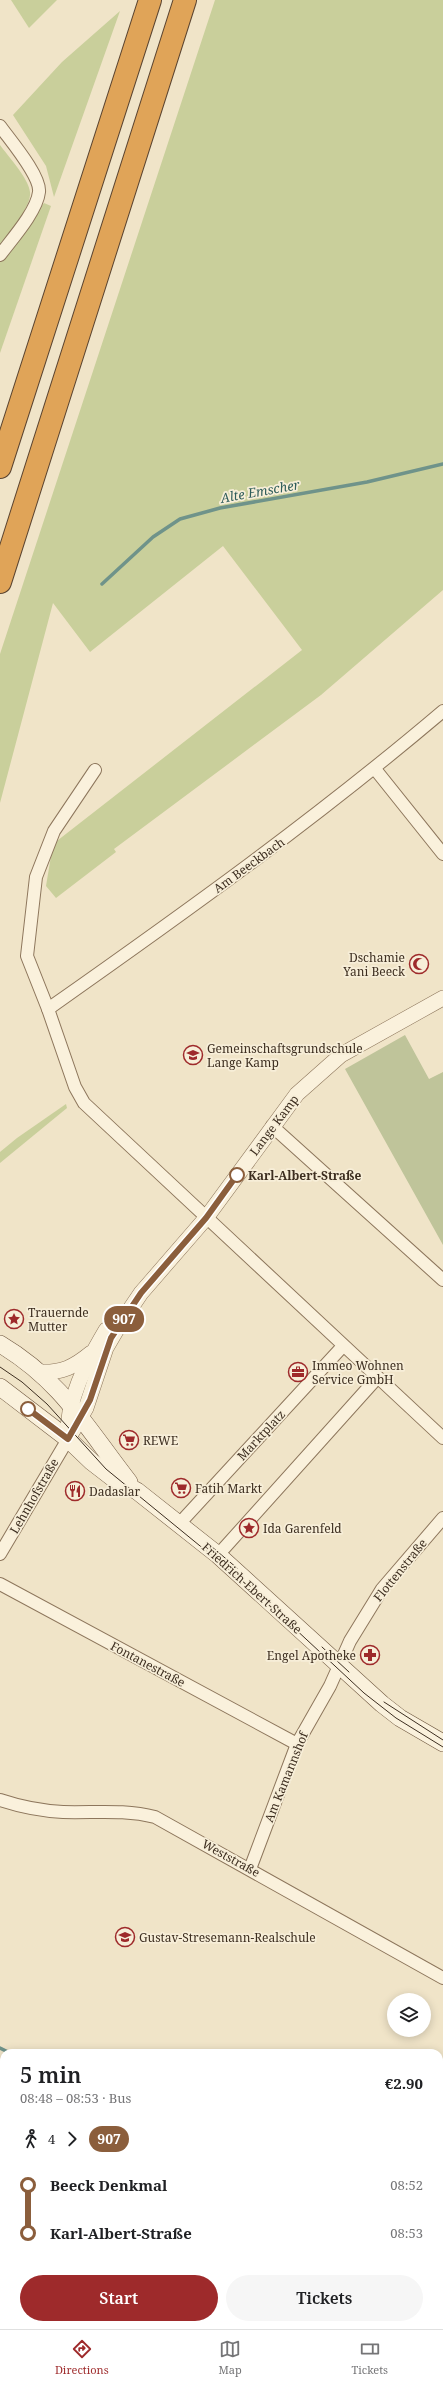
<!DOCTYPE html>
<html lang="en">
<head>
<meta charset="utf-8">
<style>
  :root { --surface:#fff; --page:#f6f6f6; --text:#202124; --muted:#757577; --line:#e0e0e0; --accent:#9e2a2b }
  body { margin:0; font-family:"Noto Serif",serif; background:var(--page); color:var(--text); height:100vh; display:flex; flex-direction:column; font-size:15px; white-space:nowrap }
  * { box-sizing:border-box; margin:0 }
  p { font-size:13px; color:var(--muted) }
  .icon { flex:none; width:22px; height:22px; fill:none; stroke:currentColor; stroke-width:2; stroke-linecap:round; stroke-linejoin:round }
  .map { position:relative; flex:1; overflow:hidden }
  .details { position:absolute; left:0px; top:2049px; width:443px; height:280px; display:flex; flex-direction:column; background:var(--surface); border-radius:12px 12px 0 0; box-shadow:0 2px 10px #0003 }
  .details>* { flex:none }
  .badge { padding:0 8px; border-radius:13px; font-size:14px; line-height:26px }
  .fabs { position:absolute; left:387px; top:1993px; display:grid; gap:8px }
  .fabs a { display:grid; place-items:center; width:44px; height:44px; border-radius:50%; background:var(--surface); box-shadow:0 2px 10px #0003; font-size:20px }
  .map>.badge { position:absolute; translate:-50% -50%; box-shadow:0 0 0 2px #fff }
  .legs { display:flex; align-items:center; gap:6px; height:44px; padding:0 20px; font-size:13px }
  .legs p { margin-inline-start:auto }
  .summary { display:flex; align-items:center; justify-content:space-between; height:68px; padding:0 20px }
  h1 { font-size:22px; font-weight:600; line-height:30px }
  .cta { display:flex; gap:8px; margin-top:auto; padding:8px 20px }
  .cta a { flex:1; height:46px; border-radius:24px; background:var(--accent); color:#fff; font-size:16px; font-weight:600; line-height:46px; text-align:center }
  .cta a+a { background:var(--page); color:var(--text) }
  ul { padding:0 20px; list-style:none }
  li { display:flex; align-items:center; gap:14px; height:48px; font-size:15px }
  li i { display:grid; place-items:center; width:6px; height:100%; margin:0 5px; background:currentColor }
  li i::after { content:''; width:10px; height:10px; margin:-5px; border:3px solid; border-radius:50%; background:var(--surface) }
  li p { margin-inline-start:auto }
  li:first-child i { background:linear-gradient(#0000 50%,currentColor 0) }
  li:last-child i { background:linear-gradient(currentColor 50%,#0000 0) }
  .menu { display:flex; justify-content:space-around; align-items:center; height:56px; border-top:1px solid var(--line); background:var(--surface); font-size:11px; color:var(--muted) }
  .menu a { display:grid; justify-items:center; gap:2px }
  .menu .active { color:var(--accent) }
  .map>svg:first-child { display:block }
  .green { fill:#c9cf9b }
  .cemetery { fill:#bfc49a }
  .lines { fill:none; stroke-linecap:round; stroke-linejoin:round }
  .stream { stroke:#6f938a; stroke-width:3.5 }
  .minor-casing { stroke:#8d765c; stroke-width:14 }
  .tertiary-casing { stroke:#8d765c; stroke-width:16 }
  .secondary-casing { stroke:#6f573f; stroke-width:18 }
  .motorway-casing { stroke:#5b4430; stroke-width:24 }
  .minor { stroke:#faf1dc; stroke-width:12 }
  .tertiary { stroke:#faf1dc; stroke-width:15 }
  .secondary { stroke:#faf1dc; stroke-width:17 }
  .motorway { stroke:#e0a458; stroke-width:22 }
  .tram { stroke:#3d2e20; stroke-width:1 }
  .line-1-casing { stroke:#fff; stroke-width:9 }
  .line-1 { stroke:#8b5e3c; stroke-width:6 }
  .stop-1-dot { fill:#fff; stroke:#8b5e3c; stroke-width:2 }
  .labels { text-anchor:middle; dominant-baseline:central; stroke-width:3.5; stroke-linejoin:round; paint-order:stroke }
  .street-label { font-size:12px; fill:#3d2e20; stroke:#f7eed8 }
  .poi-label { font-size:12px; fill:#3d2e20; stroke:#f7eed8; text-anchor:start }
  .stop-label { font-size:12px; font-weight:bold; fill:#3d2e20; stroke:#f7eed8; text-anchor:start }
  .water-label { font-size:13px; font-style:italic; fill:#2f5d5a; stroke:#f7eed8 }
</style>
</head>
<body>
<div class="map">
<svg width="443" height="2329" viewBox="0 0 443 2329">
  <rect width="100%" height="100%" fill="#f0e4c8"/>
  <g class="green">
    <polygon points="11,0 57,0 29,28"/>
    <polygon points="215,0 443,0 443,590 321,695 114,849 116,852 56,898 46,886 53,844 302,650 223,546 90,652 53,603 0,803 0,654"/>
    <polygon points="120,11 54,197 46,166 13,115 62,62"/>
    <path d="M0 145C8 156 29 179 30 192 32 206 8 235 0 246Z"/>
    <polygon points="44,203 51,206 0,353 0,262"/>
    <polygon points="66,1104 67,1108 0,1163 0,1152 17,1138"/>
    <polygon points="0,2118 4,2120 4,2275 0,2273"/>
    <polygon points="439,2121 443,2124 443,2288 439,2285"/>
    <polygon points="113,2325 307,2325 312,2329 120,2329"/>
  </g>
  <polygon class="cemetery" points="405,1035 429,1079 443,1072 443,1245 345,1069"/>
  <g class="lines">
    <g class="stream">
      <polyline points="102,584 153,537 180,519 220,508 367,482 443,464"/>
      <polyline points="0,2048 10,2053"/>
      <polyline points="386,2325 390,2329"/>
    </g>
    <g class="minor-casing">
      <g id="minor">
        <path d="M0 126C10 140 41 176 39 192 37 211 12 239 0 255"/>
        <polyline points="375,769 443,854"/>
        <polyline points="95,770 54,831 36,877 27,956 48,1009 75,1087 84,1103 443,1438"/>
        <path d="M48 1009C183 914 317 818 443 711"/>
        <polyline points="272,1126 443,1280"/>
        <polyline points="179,1524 343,1346"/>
        <polyline points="0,1554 68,1439"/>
        <polyline points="218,1555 377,1378"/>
        <polyline points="0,1584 297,1744"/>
        <path d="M0 1800C21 1807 41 1811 63 1812 94 1813 124 1809 155 1817L443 1978"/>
        <polyline points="250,1869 297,1744 330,1686 350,1641 382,1589 443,1518"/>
      </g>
    </g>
    <g class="tertiary-casing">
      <g id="tertiary">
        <path d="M40 1372C62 1373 74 1367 91 1353"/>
        <polyline points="68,1439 86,1408 106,1348 120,1324 141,1293 206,1218 297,1094 341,1055 443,998"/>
        <path d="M68 1439C66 1399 86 1364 106 1330"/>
      </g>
    </g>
    <g class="secondary-casing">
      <g id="secondary">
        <path d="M0 1344C62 1381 86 1427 129 1482"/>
        <polyline points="0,1387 68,1439 92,1462 114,1479 137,1491 218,1555 382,1704 400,1718 443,1743"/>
      </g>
    </g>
    <g class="motorway-casing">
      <g id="motorway">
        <polyline points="0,467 150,0"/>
        <polyline points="0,582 185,0"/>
      </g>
    </g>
    <use href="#minor" class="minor"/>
    <use href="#tertiary" class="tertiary"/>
    <use href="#secondary" class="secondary"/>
    <use href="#motorway" class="motorway"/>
    <g class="tram">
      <polyline points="0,1367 22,1382 47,1404 106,1469 249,1586 364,1693 396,1718 443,1747"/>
      <polyline points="212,1547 237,1568"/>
      <polyline points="322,1647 349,1672"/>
      <polyline points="384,1702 443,1740"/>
    </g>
  </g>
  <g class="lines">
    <g class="line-1-casing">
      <polyline id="line-1" points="28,1409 68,1439 90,1400 111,1338 141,1293 206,1218 237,1175"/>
    </g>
    <use href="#line-1" class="line-1"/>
  </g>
  <defs>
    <g id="mosque-ring" transform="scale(1)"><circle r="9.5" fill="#f7eed8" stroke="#9e2a2b" stroke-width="1.5"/><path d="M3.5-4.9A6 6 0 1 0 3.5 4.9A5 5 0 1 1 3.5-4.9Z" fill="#9e2a2b"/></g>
    <g id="school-ring" transform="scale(1)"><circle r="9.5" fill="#f7eed8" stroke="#9e2a2b" stroke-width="1.5"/><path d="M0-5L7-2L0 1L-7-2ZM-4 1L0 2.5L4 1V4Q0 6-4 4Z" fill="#9e2a2b"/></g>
    <g id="sight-ring" transform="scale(1)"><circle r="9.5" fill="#f7eed8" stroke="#9e2a2b" stroke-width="1.5"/><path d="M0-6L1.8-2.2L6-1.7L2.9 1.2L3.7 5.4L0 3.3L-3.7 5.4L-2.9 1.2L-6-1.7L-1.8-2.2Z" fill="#9e2a2b"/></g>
    <g id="office-ring" transform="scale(1)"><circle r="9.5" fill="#f7eed8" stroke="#9e2a2b" stroke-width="1.5"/><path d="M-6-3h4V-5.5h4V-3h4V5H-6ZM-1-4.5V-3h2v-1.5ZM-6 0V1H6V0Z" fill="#9e2a2b"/></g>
    <g id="supermarket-ring" transform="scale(1)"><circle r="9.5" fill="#f7eed8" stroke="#9e2a2b" stroke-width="1.5"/><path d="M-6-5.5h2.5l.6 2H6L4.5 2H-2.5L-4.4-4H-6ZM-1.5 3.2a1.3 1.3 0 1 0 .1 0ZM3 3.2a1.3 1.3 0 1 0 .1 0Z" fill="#9e2a2b"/></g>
    <g id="restaurant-ring" transform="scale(1)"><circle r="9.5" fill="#f7eed8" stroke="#9e2a2b" stroke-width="1.5"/><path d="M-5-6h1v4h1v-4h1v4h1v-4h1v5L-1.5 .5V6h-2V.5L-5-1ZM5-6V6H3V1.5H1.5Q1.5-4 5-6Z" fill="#9e2a2b"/></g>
    <g id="pharmacy-ring" transform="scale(1)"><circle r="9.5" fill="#f7eed8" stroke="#9e2a2b" stroke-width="1.5"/><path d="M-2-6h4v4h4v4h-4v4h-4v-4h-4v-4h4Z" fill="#9e2a2b"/></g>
  </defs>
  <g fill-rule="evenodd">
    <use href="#mosque-ring" x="419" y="964"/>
    <use href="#school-ring" x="193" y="1055"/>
    <use href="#sight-ring" x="14" y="1319"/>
    <use href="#office-ring" x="298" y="1372"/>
    <use href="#supermarket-ring" x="129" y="1440"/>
    <use href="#supermarket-ring" x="181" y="1488"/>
    <use href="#restaurant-ring" x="75" y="1491"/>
    <use href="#sight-ring" x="249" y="1528"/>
    <use href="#pharmacy-ring" x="370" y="1655"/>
    <use href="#school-ring" x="125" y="1937"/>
  </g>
  <g class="stop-1-dot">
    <circle cx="237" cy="1175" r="7"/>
    <circle cx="28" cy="1409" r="7"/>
  </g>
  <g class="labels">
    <g class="street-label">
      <text transform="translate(249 865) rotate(-36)">Am Beeckbach</text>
      <text transform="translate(274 1125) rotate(-53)">Lange Kamp</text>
      <text transform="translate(261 1435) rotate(-47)">Marktplatz</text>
      <text transform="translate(34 1496) rotate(-60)">Lehnhofstraße</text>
      <text transform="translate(400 1570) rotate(-51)">Flottenstraße</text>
      <text transform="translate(252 1588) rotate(42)">Friedrich-Ebert-Straße</text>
      <text transform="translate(148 1664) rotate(28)">Fontanestraße</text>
      <text transform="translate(286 1777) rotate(-68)">Am Kamannshof</text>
      <text transform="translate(231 1858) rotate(29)">Weststraße</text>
    </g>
    <g class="poi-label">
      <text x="405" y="957" text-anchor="end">Dschamie<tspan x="405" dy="14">Yani Beeck</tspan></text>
      <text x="207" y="1048">Gemeinschaftsgrundschule<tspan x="207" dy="14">Lange Kamp</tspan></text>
      <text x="28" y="1312">Trauernde<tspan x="28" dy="14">Mutter</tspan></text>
      <text x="312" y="1365">Immeo Wohnen<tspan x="312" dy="14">Service GmbH</tspan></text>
      <text x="143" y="1440">REWE</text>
      <text x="195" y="1488">Fatih Markt</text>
      <text x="89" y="1491">Dadaslar</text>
      <text x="263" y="1528">Ida Garenfeld</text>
      <text x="356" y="1655" text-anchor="end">Engel Apotheke</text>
      <text x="139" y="1937">Gustav-Stresemann-Realschule</text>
    </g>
    <g class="stop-label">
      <text x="248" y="1175">Karl-Albert-Straße</text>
    </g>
    <g class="water-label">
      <text transform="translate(260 491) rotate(-10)">Alte Emscher</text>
    </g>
  </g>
</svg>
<div class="fabs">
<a><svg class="icon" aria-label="layers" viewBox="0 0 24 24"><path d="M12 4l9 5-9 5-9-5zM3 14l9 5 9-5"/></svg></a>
</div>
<b class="badge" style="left:124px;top:1319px;background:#8b5e3c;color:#fff">907</b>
<section class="details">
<div class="summary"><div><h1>5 min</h1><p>08:48 – 08:53 · Bus</p></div><b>€2.90</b></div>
<div class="legs"><svg class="icon" aria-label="walk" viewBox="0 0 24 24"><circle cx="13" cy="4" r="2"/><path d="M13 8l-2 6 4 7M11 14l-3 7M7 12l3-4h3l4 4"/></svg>4<svg class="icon" aria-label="forward" viewBox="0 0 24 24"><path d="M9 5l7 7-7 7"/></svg><b class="badge" style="background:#8b5e3c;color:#fff">907</b></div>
<ul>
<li><i style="color:#8b5e3c"></i><b>Beeck Denkmal</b><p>08:52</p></li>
<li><i style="color:#8b5e3c"></i><b>Karl-Albert-Straße</b><p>08:53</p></li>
</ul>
<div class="cta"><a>Start</a><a>Tickets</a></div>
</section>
</div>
<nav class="menu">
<a class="active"><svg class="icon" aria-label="directions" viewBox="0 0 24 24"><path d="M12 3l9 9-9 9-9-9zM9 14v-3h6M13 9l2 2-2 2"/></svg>Directions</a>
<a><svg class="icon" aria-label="map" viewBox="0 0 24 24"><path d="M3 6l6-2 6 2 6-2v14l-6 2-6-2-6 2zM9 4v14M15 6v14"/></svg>Map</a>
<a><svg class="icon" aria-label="tickets" viewBox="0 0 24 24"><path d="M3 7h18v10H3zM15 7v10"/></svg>Tickets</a>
</nav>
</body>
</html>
